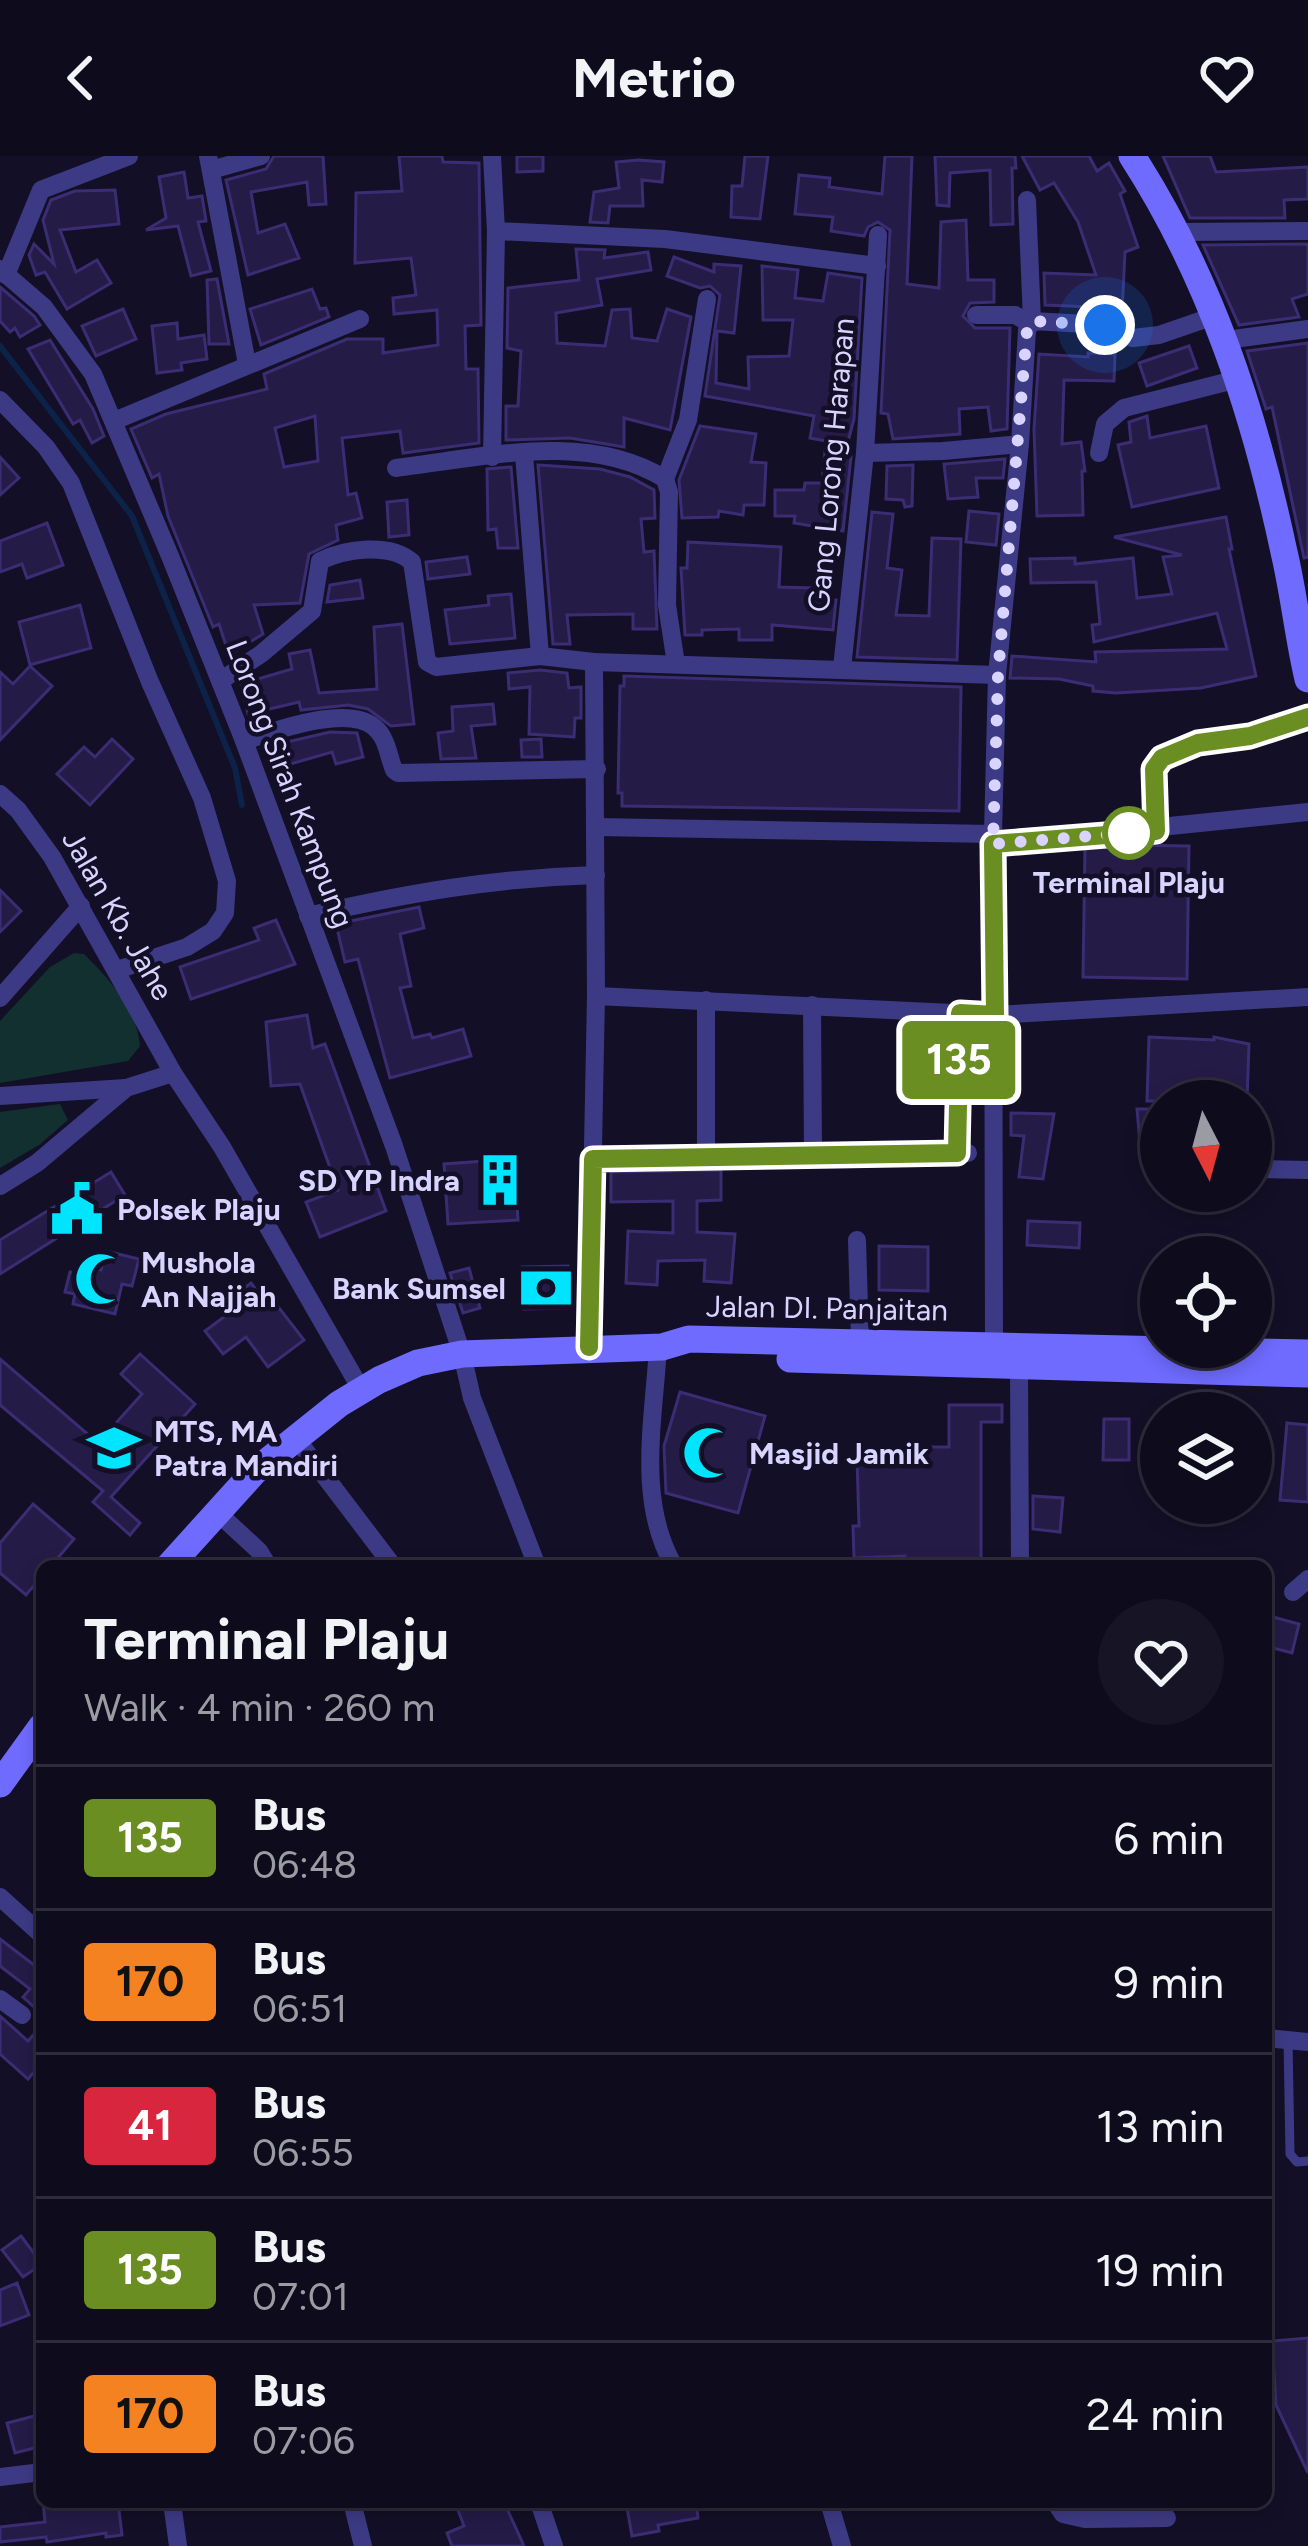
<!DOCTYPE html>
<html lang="en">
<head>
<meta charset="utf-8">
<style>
  :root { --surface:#0e0b1c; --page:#171425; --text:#f1f3f6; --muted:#9b9ba3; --line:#2e2b3b }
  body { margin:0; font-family:Figtree,sans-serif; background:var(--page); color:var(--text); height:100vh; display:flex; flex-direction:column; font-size:45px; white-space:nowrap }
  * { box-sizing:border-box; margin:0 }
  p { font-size:39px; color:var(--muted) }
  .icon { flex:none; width:66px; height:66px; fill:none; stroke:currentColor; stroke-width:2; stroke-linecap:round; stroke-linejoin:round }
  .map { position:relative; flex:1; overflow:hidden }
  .side { position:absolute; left:36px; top:1404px; width:1236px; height:948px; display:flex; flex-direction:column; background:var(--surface); border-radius:18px; box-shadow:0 6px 18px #0003,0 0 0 3px var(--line) }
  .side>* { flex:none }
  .badge { padding:0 24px; border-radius:9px; font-size:42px; line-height:78px }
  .needle { width:78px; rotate:174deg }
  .fabs { position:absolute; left:1140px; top:924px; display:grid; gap:24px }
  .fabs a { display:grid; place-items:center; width:132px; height:132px; border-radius:50%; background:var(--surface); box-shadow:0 6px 18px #0003,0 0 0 3px var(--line); font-size:60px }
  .you { position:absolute; width:60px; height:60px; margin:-30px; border:9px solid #fff; border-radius:50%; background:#1a73e8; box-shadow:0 0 0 18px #1a73e833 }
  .map>.badge { position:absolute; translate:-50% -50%; box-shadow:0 0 0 6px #fff }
  .round { display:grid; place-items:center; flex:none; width:126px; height:126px; border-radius:63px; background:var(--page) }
  .summary { display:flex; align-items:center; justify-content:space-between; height:204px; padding:0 48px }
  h1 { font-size:57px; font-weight:700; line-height:90px }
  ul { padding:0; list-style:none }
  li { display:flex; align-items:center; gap:36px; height:144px; padding:0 48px; border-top:3px solid var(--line) }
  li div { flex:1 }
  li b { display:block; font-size:45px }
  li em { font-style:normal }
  li .badge { min-width:132px; font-weight:700; text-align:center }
  header { display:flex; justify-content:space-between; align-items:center; height:156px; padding:0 48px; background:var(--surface); font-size:54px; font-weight:700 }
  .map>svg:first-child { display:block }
  .green { fill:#12302f }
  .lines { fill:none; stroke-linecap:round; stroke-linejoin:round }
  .stream { stroke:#0c2248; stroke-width:6 }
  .building { fill:#241b47; stroke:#3b2d73; stroke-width:3; fill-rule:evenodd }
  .service { stroke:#3d3a85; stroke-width:9 }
  .minor { stroke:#3d3a85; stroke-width:18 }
  .secondary { stroke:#6f6bff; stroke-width:27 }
  .line-casing { stroke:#fff; stroke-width:27 }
  .line { stroke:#6b8e23; stroke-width:18 }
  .walk { stroke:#d9d4ff; stroke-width:12; stroke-dasharray:0 21.6 }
  .stop-dot { fill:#fff; stroke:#6b8e23; stroke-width:6 }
  .labels { text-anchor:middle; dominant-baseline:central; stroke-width:9; stroke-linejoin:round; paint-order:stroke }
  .street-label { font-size:30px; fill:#d9d4ff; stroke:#130f26 }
  .stop-label { font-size:30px; font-weight:bold; fill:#d9d4ff; stroke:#130f26 }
  .poi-label { font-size:30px; font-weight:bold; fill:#d9d4ff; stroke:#130f26; text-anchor:start }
</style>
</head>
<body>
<header><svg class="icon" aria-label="back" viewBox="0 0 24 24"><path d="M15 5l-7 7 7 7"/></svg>Metrio<svg class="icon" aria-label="heart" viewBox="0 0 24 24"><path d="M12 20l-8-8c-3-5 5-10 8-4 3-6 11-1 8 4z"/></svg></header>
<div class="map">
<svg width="1308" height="2390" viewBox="0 0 1308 2390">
  <rect width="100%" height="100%" fill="#130f26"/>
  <g class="green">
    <path d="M74 797 84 798C109 823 137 853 140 890L128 905 0 927V865L50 811Z"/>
    <polygon points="60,948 68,964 39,989 0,1012 0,956"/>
  </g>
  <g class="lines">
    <polyline class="stream" points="0,190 132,360 235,612 242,649"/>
  </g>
  <g class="building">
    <polygon points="274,0 323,0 326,48 309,49 307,26 251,36 258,77 285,68 299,102 248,119 226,24 266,13"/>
    <path d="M399 0H442L443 6 479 7 481 169 465 170 466 213H478L479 287 403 297 400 275 342 282 348 339 356 337 362 362 336 369 338 384 309 398 300 447 254 449 263 478 229 499 219 468 213 471 168 360 159 318 152 322 131 273 166 258 267 233 264 218 347 183H383V197L438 189 437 154 394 158 393 142 416 139 411 102 355 107 356 37 402 35ZM315 260 318 305 284 311 275 272Z"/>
    <polygon points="517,0 543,0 543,15 517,16"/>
    <polygon points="745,0 768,0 760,63 731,61 732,30 742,30"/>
    <polygon points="885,0 912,0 907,128 939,132 941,66 966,64 968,124 994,124 994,146 970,147 963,160 975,172 1010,172 1007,273 991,275 988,251 959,253 960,278 893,283 888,258 881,257 890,74 878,66 868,71 864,80 831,75 833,61 795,58 799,19 830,22 829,31 882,38"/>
    <polygon points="935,0 1015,0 1016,12 1012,12 1013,68 991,69 990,14 950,17 949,50 937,49"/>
    <polygon points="1022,0 1089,0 1097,15 1109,7 1125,35 1120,38 1138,91 1125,96 1122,157 1117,144 1116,152 1045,149 1044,117 1096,119 1078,66 1054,27 1040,34"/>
    <polygon points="1163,0 1210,0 1216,16 1308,11 1308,43 1284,44 1285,62 1190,62"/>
    <polygon points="638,4 664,6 662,26 642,24 643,50 610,50 608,67 590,66 594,36 619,32 616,6"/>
    <polygon points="184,16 188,42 202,40 206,65 198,66 211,115 191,120 178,70 146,74 166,62 159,21"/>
    <polygon points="115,34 119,68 60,74 76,116 97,104 111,127 67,153 45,116 36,119 29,99 34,88 54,108 43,64 51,44 75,35"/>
    <polygon points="1308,88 1308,138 1292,143 1299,161 1239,169 1203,89"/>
    <polygon points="576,93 605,94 604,102 648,96 651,114 597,123 602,149 556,157 557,187 605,190 612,154 630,153 632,182 657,185 667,153 691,161 670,274 624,262 624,291 570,282 506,284 506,250 518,250 521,195 507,192 508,132 579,124"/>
    <polygon points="674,101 714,116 714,108 741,110 734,177 717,175 716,227 749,233 748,201 789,200 793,164 763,164 762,110 798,114 795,142 823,145 828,117 862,122 854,263 844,301 851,301 843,375 794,367 795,360 775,360 775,334 804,334 805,327 822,327 826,285 810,282 814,260 705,240 720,139 710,130 700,132 667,120"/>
    <polygon points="217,123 229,188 209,188 207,124"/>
    <polygon points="0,131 34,160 40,169 20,181 15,172 10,176 0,165"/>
    <polygon points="312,133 320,153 326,152 329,161 261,189 250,153"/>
    <polygon points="123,153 136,183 96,200 82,170"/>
    <polygon points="177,167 178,183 204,179 207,203 181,207 182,214 157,217 152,170"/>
    <polygon points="50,184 93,253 104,280 92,287 80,264 73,268 28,193"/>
    <polygon points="1308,187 1308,401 1304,402 1272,251 1266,253 1247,195"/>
    <polygon points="1189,190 1197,212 1147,230 1139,207"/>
    <polygon points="1088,197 1115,198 1114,225 1064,224 1062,288 1081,286 1085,315 1082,315 1083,359 1037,360 1034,273 1039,198 1088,201"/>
    <polygon points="1147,260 1150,282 1206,270 1219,332 1132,351 1118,289 1131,286 1129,266"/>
    <polygon points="700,270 756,278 751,306 766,307 764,349 744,349 743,359 719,355 718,361 682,362 679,324"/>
    <polygon points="0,301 19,322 0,339"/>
    <polygon points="1005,303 1003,322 976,322 978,341 948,343 944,308"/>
    <polygon points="538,309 600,313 630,321 654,334 655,362 641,363 644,396 654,395 657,473 633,473 633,458 567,459 570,488 553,488"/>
    <polygon points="913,309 912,350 905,351 903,344 886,343 887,310"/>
    <polygon points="511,311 518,392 498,392 496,373 488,374 487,313"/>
    <polygon points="407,344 409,379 389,381 387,346"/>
    <polygon points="969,355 999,358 996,389 966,386"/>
    <polygon points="872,356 893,358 887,412 902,414 896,459 929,460 932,382 961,383 957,504 857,501"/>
    <polygon points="1226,361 1232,393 1229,393 1256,520 1201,532 1116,537 1093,535 1093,530 1059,523 1010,522 1012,500 1096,506 1095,496 1227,493 1217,457 1094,486 1092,469 1100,468 1096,426 1031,427 1030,403 1075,402 1075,408 1133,402 1137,442 1172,438 1163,401 1182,399 1114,381"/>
    <polygon points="47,367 63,409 27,422 22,408 0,416 0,385"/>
    <polygon points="688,386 781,391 779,431 812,432 812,444 836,444 833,474 772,469 772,484 739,484 739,473 702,474 702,479 685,479 681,412 687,412"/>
    <polygon points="467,401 470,418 428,423 426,406"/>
    <polygon points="360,424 363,442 327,446 330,429"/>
    <polygon points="511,438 515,482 450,488 445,454 489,449 488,440"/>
    <polygon points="80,449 91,492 30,509 19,466"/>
    <polygon points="402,468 414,568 391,570 368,553 348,549 301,554 299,546 248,558 241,528 292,513 289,498 310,494 319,537 377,533 374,471"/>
    <polygon points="30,510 52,530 0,584 0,516 13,528"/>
    <polygon points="540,514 567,517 569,532 581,531 581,562 575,562 574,581 529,578 530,531 509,533 508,517"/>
    <polygon points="624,520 961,531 959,655 622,650 622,637 618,637 620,530 624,530"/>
    <polygon points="493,548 495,568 471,570 476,602 441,603 438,577 453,575 452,551"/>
    <polygon points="330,576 357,577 363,601 336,608 332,596 280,611 274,589"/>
    <polygon points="112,583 133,603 90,649 57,618 84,591 95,601"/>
    <polygon points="541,583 542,601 522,601 521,584"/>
    <polygon points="1118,689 1189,690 1187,823 1083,821 1085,692"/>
    <polygon points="0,734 21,755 0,776"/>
    <polygon points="419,751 424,772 400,778 411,830 400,832 413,882 430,878 432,882 463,873 471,900 390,922 358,803 345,806 336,768"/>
    <polygon points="276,764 295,808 191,843 180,811 259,784 254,772"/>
    <polygon points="307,859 313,892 325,888 386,1055 320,1081 306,1046 338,1034 300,928 271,930 266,866"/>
    <polygon points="1149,881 1214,884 1214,881 1249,888 1247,945 1147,945"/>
    <polygon points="1137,953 1156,953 1156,999 1141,999"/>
    <polygon points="1011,957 1054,958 1043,1023 1019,1021 1024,980 1011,979"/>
    <polygon points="514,1003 518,1064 448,1068 444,1008"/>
    <polygon points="721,1014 721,1044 697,1045 697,1076 735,1078 731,1127 704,1125 705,1104 658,1105 657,1129 626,1127 628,1075 673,1077 673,1045 611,1046 611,1016"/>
    <polygon points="111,1016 125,1039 0,1118 0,1084"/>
    <polygon points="1028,1065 1080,1067 1079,1092 1027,1089"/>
    <polygon points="879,1090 928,1091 928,1135 879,1134"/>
    <polygon points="106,1095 139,1103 132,1130 122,1128 115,1158 73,1148 75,1138 65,1136 70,1116 80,1118 82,1109 101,1114"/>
    <polygon points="568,1110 569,1152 524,1153 522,1111"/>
    <polygon points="469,1112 480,1152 463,1157 450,1117"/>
    <polygon points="251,1127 263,1143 269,1139 304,1184 268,1211 246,1181 223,1198 205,1175 228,1158 221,1149"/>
    <polygon points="140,1198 195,1248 111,1341 140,1367 130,1379 93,1346 103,1335 0,1249 0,1203 98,1287 142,1238 121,1218"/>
    <polygon points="680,1236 765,1260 738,1357 666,1337 664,1290"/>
    <polygon points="949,1249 1002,1249 1002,1266 981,1266 981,1410 905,1407 905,1400 854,1402 853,1370 859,1370 857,1302 897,1300 897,1291 949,1291"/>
    <polygon points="1104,1263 1129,1263 1129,1304 1103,1304"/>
    <polygon points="1287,1267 1308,1269 1308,1346 1280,1344"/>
    <polygon points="1033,1340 1063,1342 1060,1376 1033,1373"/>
    <polygon points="33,1348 74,1383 51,1410 42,1410 42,1420 26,1439 0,1417 0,1387"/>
    <polygon points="1273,1461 1299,1468 1292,1497 1266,1490"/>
    <polygon points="0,1783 42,1815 42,1858 23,1841 30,1833 0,1810"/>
    <polygon points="0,1860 28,1885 42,1869 42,1907 28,1923 0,1898"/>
    <polygon points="21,2080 42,2108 23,2121 2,2094"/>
    <polygon points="17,2127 29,2159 0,2170 0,2134"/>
    <polygon points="1308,2182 1308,2317 1276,2249 1272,2185"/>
    <polygon points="42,2258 42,2290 15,2297 7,2267"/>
    <polygon points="43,2346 118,2346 122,2379 106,2381 106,2377 47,2386 46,2381 0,2386 0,2371 45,2366"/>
    <polygon points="455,2346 504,2346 524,2390 452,2390 447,2377 464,2370"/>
    <polygon points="626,2346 696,2346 698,2362 658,2369 659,2375 632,2380"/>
  </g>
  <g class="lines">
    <g class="service">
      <polyline points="1156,675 1154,613 1162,602 1198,587 1250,580 1308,561"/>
      <polyline points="1288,1884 1290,1998 1297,2006 1308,2005"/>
    </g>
    <g class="minor">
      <polyline points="208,0 247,208"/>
      <polyline points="211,14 261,0"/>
      <polyline points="1027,44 1032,165"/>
      <polyline points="496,75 665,83 877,110"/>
      <polyline points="1180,76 1308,75"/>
      <polyline points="0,113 44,151 93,218 170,400 244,585 394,990 462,1198 472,1242 537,1410"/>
      <polyline points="6,119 41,34 129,0"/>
      <polyline points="976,159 1015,159 1031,168"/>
      <polyline points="1226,184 1308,173"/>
      <polyline points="0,244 46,291 71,327 150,526 202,642 227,725 225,757 213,775 187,791 117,814"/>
      <polyline points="114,265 360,163"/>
      <polyline points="865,297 943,295 1020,288 1027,174 1032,165 1105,169 1133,182 1159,179 1217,159"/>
      <polyline points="1099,297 1105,268 1124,252 1238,223"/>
      <polyline points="524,298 540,500"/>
      <polyline points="492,301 496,75 492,0"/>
      <path d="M396 312C482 302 587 274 665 323L669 336 667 449 676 508"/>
      <polyline points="665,323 688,264 707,143"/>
      <polyline points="842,512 865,297 878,79"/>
      <path d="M220 525 261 498 312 455 320 405C345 393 390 386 412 406L427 506 436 511 540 500 594 506 997 519"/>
      <path d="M244 585C274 575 347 548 374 571 387 581 388 599 394 614L398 617 597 613"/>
      <polyline points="0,638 18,654 52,701 173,917 222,991 362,1235"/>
      <polyline points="597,671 993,678"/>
      <polyline points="993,688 1308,656"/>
      <path d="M308 760C407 737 494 722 596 719"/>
      <polyline points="596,840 995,859 1308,841"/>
      <polyline points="0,842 81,750"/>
      <polyline points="812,849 813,1000"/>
      <polyline points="0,940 126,932"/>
      <polyline points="957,997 960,857"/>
      <polyline points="706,1001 706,844"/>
      <polyline points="593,1003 968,997"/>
      <polyline points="1251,1013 1308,1014"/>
      <polyline points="0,1030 37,1007 126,932 173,917"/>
      <polyline points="857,1084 860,1185"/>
      <polyline points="994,1188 993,678 997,519 1020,288"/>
      <polyline points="589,1191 596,840 594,506"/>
      <path d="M658 1191C654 1263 636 1345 674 1410"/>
      <polyline points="1019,1212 1020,1410"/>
      <polyline points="295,1281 393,1410"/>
      <polyline points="219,1358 259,1395 268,1410"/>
      <polyline points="1293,1436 1308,1423"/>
      <polyline points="0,1741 42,1779"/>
      <polyline points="0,1843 22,1859"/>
      <polyline points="1266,1882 1308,1886"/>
      <polyline points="0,2321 42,2316"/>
      <polyline points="172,2346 178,2390"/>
      <polyline points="352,2346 363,2390"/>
      <polyline points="539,2346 554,2390"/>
      <polyline points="829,2346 842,2390"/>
      <polyline points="1055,2346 1063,2358 1085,2363 1167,2362"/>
    </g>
    <g class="secondary">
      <path d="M1132 0C1210 121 1254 255 1284 396 1294 438 1298 481 1308 523"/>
      <polyline points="790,1203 1308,1218"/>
      <polyline points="169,1410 254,1316 339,1248 379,1224 418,1207 462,1198 662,1191 689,1183 1308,1197"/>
      <polyline points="0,1628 42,1570"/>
    </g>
  </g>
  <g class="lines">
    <g class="line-casing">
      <polyline id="line" points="589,1191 593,1003 957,997 960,857 995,859 993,688 1156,675 1154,613 1162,602 1198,587 1250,580 1308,561"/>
    </g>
    <use href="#line" class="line"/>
    <polyline class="walk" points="1105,169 1032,165 1027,174 998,519 993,688 1142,676 1129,677"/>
  </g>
  <defs>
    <g id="building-bare" transform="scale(4.14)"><path d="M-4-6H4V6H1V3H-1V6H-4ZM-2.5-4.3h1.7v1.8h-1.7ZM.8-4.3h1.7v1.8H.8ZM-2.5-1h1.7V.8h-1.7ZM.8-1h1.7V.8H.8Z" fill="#00e5ff" stroke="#130f26" stroke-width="2.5" paint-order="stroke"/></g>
    <g id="civic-bare" transform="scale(4.14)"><path d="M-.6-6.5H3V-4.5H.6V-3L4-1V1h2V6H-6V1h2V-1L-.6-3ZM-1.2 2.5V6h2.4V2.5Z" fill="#00e5ff" stroke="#130f26" stroke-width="2.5" paint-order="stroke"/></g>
    <g id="mosque-bare" transform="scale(4.14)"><path d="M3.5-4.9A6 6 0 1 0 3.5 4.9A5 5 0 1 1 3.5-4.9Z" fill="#00e5ff" stroke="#130f26" stroke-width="2.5" paint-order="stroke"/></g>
    <g id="bank-bare" transform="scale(4.14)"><path d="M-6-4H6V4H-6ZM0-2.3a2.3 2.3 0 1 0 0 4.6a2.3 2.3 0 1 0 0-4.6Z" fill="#00e5ff" stroke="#130f26" stroke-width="2.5" paint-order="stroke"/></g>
    <g id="school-bare" transform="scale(4.14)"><path d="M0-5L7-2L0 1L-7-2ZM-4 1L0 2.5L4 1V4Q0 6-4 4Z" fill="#00e5ff" stroke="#130f26" stroke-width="2.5" paint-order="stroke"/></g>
  </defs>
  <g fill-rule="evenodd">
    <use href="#building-bare" x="500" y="1024"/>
    <use href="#civic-bare" x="77" y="1053"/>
    <use href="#mosque-bare" x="101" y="1123"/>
    <use href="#bank-bare" x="546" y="1132"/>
    <use href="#school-bare" x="114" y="1292"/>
    <use href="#mosque-bare" x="709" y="1297"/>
  </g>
  <circle class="stop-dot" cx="1129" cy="677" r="24"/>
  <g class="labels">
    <g class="street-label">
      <text transform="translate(831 309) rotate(-85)">Gang Lorong Harapan</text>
      <text transform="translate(290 628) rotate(69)">Lorong Sirah Kampung</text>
      <text transform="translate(118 759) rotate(60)">Jalan Kb. Jahe</text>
      <text transform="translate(827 1152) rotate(1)">Jalan DI. Panjaitan</text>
    </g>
    <g class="stop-label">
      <text x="1129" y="726">Terminal Plaju</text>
    </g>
    <g class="poi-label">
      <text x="460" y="1024" text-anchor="end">SD YP Indra</text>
      <text x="117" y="1053">Polsek Plaju</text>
      <text x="141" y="1106">Mushola<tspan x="141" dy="34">An Najjah</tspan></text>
      <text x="506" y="1132" text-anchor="end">Bank Sumsel</text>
      <text x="154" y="1275">MTS, MA<tspan x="154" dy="34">Patra Mandiri</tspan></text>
      <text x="749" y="1297">Masjid Jamik</text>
    </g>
  </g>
</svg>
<div class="fabs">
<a><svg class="needle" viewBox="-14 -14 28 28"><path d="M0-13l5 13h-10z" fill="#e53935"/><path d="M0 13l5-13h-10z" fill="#9b9ba3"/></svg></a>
<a><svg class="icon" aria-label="locate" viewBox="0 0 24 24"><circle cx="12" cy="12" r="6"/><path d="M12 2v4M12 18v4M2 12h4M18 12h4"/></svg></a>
<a><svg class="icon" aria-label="layers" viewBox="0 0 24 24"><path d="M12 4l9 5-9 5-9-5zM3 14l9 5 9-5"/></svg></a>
</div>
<div class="you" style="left:1105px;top:169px"></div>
<b class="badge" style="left:959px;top:904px;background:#6b8e23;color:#fff">135</b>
<section class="side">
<div class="summary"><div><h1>Terminal Plaju</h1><p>Walk · 4 min · 260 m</p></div><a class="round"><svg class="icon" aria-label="heart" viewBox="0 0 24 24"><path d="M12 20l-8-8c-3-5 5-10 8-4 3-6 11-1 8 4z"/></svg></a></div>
<ul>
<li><span class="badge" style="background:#6b8e23;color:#fff">135</span><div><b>Bus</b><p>06:48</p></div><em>6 min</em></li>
<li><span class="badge" style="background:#f58220;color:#111">170</span><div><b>Bus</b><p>06:51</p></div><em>9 min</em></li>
<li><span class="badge" style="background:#d7263d;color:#fff">41</span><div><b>Bus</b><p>06:55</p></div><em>13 min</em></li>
<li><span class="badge" style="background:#6b8e23;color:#fff">135</span><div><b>Bus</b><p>07:01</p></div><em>19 min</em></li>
<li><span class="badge" style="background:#f58220;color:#111">170</span><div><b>Bus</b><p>07:06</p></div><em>24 min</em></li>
</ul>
</section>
</div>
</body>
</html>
